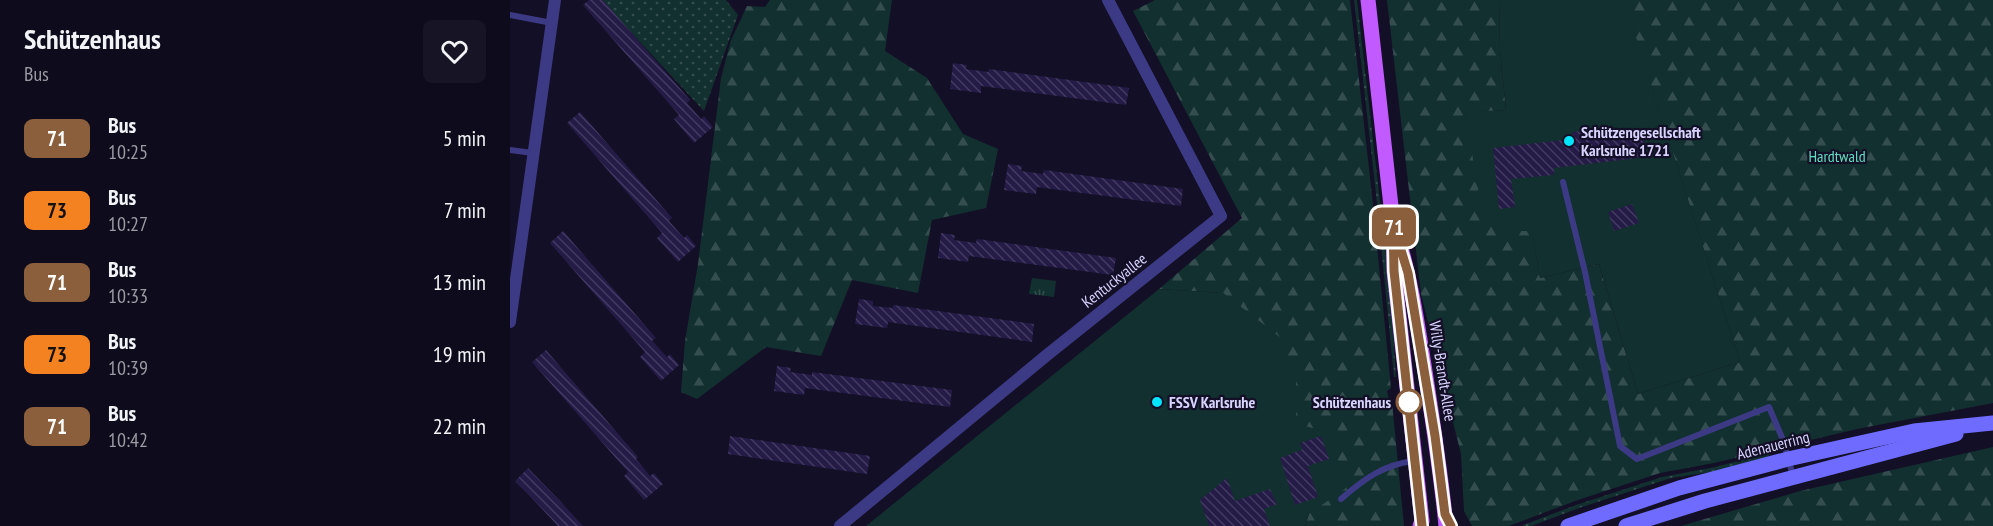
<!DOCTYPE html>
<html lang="en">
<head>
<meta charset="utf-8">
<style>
  :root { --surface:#0e0b1c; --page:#171425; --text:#f1f3f6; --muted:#9b9ba3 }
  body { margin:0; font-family:"PT Sans Narrow",sans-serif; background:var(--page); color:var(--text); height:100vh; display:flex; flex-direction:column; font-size:22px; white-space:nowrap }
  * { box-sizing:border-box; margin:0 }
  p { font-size:20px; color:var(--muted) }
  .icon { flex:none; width:33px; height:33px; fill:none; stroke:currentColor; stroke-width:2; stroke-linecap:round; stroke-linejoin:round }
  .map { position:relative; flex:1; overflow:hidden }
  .panel { display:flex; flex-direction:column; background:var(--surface); width:510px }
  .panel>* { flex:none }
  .badge { padding:0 12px; border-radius:9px; font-size:21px; line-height:39px }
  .map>.badge { position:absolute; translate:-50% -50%; box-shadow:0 0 0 3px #fff }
  .round { display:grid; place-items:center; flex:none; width:63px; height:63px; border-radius:9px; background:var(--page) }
  .head { display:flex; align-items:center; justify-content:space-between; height:102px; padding:0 24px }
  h1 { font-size:28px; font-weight:700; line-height:45px }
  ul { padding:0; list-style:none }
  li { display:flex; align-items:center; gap:18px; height:72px; padding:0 24px }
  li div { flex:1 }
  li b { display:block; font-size:22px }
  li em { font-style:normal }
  li .badge { min-width:66px; font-weight:700; text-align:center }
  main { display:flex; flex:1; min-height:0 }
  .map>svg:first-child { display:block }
  .grass { fill:url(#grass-dots) }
  .forest { fill:url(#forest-firs) }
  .park { fill:url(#park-tufts) }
  .pitch { fill:#12302f }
  .building { fill:url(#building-back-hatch) }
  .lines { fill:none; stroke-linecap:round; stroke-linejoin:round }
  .lane { stroke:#3d3a85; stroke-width:6 }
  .street { stroke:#3d3a85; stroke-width:12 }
  .secondary { stroke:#6f6bff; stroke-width:15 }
  .primary { stroke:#c25bff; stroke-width:15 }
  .line-casing { stroke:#fff; stroke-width:14 }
  .line { stroke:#8b5e3c; stroke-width:9 }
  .poi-dot { fill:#00e5ff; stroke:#130f26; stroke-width:2 }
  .stop-dot { fill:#fff; stroke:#8b5e3c; stroke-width:3 }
  .labels { text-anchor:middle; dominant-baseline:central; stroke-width:4.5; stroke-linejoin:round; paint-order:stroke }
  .poi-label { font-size:16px; font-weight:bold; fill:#d9d4ff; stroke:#130f26; text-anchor:start }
  .park-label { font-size:16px; fill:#5fe0c0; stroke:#130f26 }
  .street-label { font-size:16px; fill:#d9d4ff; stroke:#130f26 }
  .stop-label { font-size:16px; font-weight:bold; fill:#d9d4ff; stroke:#130f26; text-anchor:end }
</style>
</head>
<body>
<main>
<section class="panel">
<div class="head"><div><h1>Schützenhaus</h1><p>Bus</p></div><a class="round"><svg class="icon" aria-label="heart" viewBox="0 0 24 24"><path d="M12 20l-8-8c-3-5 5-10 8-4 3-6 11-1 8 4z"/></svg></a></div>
<ul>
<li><span class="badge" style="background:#8b5e3c;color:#fff">71</span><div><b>Bus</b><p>10:25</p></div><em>5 min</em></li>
<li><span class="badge" style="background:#f58220;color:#111">73</span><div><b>Bus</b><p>10:27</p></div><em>7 min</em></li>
<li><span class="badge" style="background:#8b5e3c;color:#fff">71</span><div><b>Bus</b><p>10:33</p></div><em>13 min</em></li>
<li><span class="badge" style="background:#f58220;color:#111">73</span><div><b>Bus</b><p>10:39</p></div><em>19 min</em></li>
<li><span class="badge" style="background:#8b5e3c;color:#fff">71</span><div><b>Bus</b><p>10:42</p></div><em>22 min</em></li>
</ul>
</section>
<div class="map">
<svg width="1483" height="526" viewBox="0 0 1483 526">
  <defs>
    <pattern id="grass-dots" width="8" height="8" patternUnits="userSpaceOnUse" patternTransform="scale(1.5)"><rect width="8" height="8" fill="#12302f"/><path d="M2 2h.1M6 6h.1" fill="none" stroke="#344d4e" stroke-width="1.8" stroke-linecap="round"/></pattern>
    <pattern id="forest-firs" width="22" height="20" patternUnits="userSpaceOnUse" patternTransform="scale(1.5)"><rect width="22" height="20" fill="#12302f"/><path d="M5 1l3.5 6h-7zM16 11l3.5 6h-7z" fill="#344d4e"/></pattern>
    <pattern id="park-tufts" width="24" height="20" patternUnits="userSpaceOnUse" patternTransform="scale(1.5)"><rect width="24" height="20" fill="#12302f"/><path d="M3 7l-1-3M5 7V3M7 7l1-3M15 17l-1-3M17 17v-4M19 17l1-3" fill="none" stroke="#344d4e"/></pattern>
    <pattern id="building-back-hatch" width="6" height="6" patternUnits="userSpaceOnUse" patternTransform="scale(1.5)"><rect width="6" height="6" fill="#241b47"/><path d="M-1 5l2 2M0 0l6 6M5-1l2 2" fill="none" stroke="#433b63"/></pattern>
  </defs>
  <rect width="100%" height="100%" fill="#130f26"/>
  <g class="grass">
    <polygon points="91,0 216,0 228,15 194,111"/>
    <polygon points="844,0 847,0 882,307 886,377 884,377 866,194"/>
    <polygon points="1263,452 1257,457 1201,472 1161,478 1072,507 1021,526 1011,526 1066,505 1152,477 1205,467"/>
  </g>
  <g class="forest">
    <polygon points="260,0 382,0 375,51 417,78 453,134 488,149 476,208 422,220 408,293 342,280 311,356 256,347 187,399 171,392 175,341 188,264 211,78 221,40 237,6 255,7"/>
    <polygon points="645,0 840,0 862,195 881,388 877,391 879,400 882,402 894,526 795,526 799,514 786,424 786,381 713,293 649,289 732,218 623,11"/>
    <polygon points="877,0 989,0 990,51 996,110 955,113 988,231 1022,230 1030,278 1089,264 1128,394 1230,362 1138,76 1048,0 1483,0 1483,403 1347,429 1204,463 1150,473 1065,501 999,526 962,526 954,511 951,454 911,294"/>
    <polygon points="1483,447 1483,526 1171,526 1290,491"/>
  </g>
  <polygon class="park" points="522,278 546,281 544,297 519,294"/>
  <g class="pitch">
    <polygon points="989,0 1114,0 1230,362 1128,394 1089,264 1030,278 1022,231 988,231 973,218 955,112 996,110 990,51"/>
    <polygon points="649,289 713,293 771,338 786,381 786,424 819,432 836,488 799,514 795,526 356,526"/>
  </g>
  <g class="building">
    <polygon points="79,0 93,0 180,100 177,103 191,119 194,116 203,127 184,143 164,119 169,115 73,5"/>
    <polygon points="443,63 457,65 456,69 478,72 479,69 619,88 616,105 471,86 471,93 440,89"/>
    <polygon points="70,112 162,218 159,221 174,238 177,235 186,246 168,262 147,238 152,233 57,123"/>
    <polygon points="1133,128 1136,157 1044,168 1044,175 1001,179 1005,207 989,209 983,148 1063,139 1062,132 1075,131 1076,138 1099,135 1098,132"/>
    <polygon points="498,164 512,166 511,171 533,174 534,170 673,189 671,206 527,187 526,194 494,190"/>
    <polygon points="1122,204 1129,223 1104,231 1098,212"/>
    <polygon points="53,231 146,338 142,341 157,357 160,354 169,365 151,381 130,357 135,352 40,243"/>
    <polygon points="431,233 445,235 444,240 466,243 467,239 606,258 603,275 459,256 458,262 428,258"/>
    <polygon points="349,299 363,301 363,306 383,308 383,305 524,324 522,342 378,322 377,328 345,324"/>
    <polygon points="36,350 128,457 126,459 140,476 144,473 153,484 134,500 114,476 118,472 22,362"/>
    <polygon points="267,366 281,368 280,372 302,375 302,372 442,390 440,407 295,388 294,395 264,391"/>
    <polygon points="220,436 360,456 357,474 218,454"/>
    <polygon points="811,436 819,459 798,466 808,497 785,505 770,458 792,450 790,443"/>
    <polygon points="18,468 51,502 73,526 48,526 20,496 5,481"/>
    <polygon points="717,478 725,501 760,489 767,504 754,509 760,526 699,526 690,500"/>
  </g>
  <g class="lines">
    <g class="lane">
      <polyline points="0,15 42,23"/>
      <polyline points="0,150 23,153"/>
      <polyline points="1053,182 1075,272 1110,446 1127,459 1259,407 1273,440 1283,476"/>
      <path d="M831 499C854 479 873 465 903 461"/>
    </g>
    <g class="street">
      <polyline points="0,322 45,0"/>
      <polyline points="330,526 537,355 711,216 598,0"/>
    </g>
    <g class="secondary">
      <polyline points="1058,526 1169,488 1278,459 1404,431 1483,423"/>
      <polyline points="1116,526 1195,501 1446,434"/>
    </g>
    <g class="primary">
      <polyline points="858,0 883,224 884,271 912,521 910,526"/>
      <path d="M889 241C902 284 908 328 915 371 923 423 931 474 936 526"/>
    </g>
  </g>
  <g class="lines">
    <g class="line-casing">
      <polyline id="line" points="912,526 884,271 883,224 898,273 925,436 935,514 941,526"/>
    </g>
    <use href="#line" class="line"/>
  </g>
  <g class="poi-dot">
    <circle cx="1059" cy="141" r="6"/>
    <circle cx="647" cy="402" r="6"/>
  </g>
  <circle class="stop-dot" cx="899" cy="402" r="12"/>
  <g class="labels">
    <g class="poi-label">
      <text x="1071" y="132">Schützengesellschaft<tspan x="1071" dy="18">Karlsruhe 1721</tspan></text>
      <text x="659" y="402">FSSV Karlsruhe</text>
    </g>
    <g class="park-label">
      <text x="1327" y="156">Hardtwald</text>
    </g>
    <g class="street-label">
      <text transform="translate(604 280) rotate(-38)">Kentuckyallee</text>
      <text transform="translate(933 371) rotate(81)">Willy-Brandt-Allee</text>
      <text transform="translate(1263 445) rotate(-14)">Adenauerring</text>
    </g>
    <g class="stop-label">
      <text x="881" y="402">Schützenhaus</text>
    </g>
  </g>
</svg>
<b class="badge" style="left:884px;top:227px;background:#8b5e3c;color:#fff">71</b>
</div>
</main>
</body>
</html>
